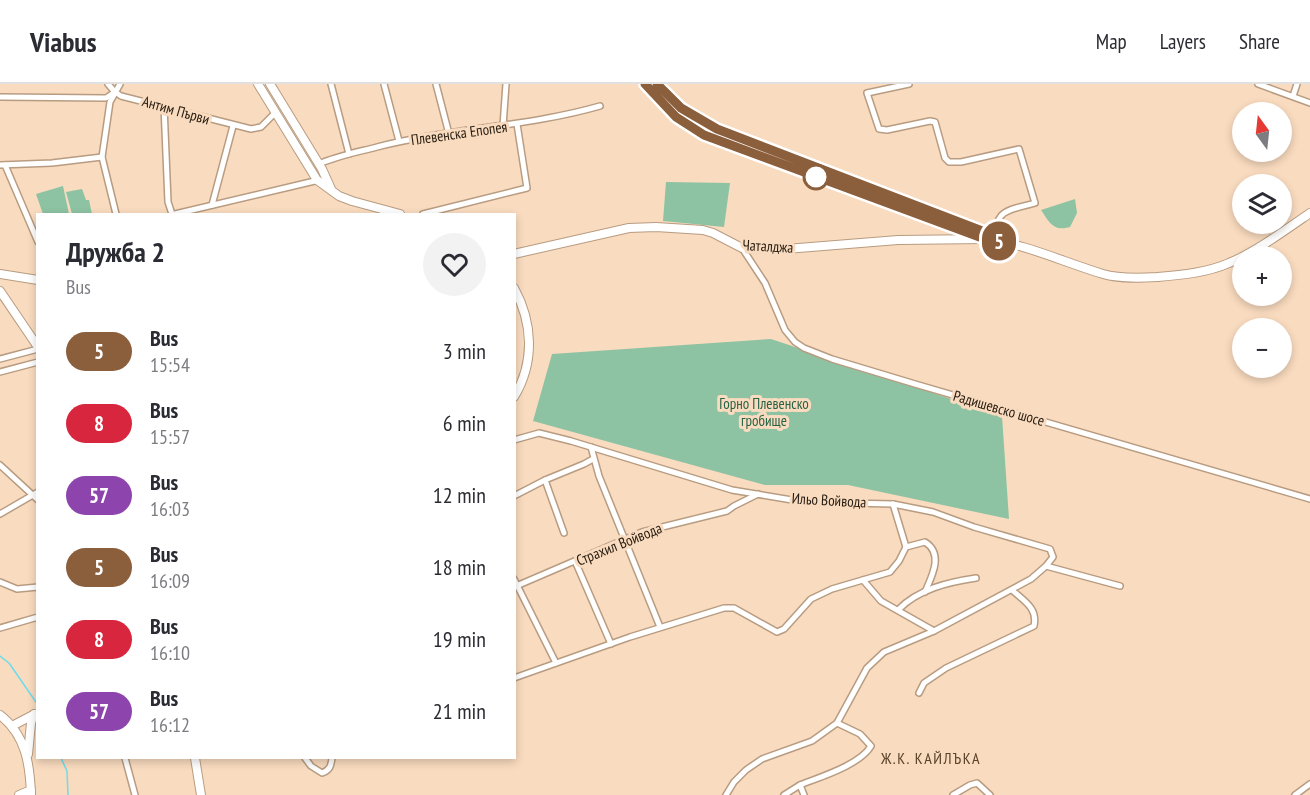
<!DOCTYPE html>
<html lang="en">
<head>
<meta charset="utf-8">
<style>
  :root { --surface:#fff; --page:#f2f2f3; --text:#2b2b33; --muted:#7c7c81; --line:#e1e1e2 }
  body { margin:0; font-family:"PT Sans Narrow",sans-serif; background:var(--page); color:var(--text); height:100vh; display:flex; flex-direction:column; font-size:22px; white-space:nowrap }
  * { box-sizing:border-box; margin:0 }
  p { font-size:20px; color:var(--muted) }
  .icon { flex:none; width:33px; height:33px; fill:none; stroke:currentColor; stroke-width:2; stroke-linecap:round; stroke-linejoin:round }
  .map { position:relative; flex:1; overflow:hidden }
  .side { position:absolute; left:36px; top:129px; width:480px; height:546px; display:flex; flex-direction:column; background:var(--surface); border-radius:0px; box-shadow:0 3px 9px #0003 }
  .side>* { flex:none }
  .badge { padding:0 12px; border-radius:20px; font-size:21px; line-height:39px }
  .needle { width:39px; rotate:345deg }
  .controls { position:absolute; left:1232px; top:18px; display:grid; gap:12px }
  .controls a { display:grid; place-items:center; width:60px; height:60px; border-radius:50%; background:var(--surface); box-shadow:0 3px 9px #0003; font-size:30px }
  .map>.badge { position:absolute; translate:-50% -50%; box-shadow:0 0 0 3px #fff }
  .round { display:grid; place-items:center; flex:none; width:63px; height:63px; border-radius:32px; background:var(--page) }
  .head { display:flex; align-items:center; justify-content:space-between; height:102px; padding:0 30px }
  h1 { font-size:28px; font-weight:700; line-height:45px }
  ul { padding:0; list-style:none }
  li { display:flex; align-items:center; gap:18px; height:72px; padding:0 30px }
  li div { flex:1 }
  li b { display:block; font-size:22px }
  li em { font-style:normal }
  li .badge { min-width:66px; font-weight:700; text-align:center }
  header { display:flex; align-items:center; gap:36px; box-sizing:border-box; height:84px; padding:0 30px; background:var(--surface); border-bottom:2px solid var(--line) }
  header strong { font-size:28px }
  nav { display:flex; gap:33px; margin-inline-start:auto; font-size:21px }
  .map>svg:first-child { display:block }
  .green { fill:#8dc3a3 }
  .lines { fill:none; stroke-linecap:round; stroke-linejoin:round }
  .stream { stroke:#6cddeb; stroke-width:1.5 }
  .street-casing { stroke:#b89c81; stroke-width:8 }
  .secondary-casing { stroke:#b89c81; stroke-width:10 }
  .street { stroke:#fff; stroke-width:5 }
  .secondary { stroke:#fff; stroke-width:8 }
  .line-casing { stroke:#fff; stroke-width:14 }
  .line { stroke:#8b5e3c; stroke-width:9 }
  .stop-dot { fill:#fff; stroke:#8b5e3c; stroke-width:3 }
  .labels { text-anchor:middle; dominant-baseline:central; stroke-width:6; stroke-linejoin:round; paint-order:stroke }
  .street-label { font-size:15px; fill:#251b10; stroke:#f9dbbf }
  .park-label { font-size:15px; fill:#266344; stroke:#f9dbbf }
  .neighbourhood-label { font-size:16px; letter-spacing:1.5px; fill:#5b432b; stroke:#f9dbbf }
</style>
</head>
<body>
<header>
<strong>Viabus</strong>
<nav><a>Map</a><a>Layers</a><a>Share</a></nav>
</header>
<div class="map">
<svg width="1310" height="711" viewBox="0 0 1310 711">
  <rect width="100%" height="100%" fill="#f9dbbf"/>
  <g class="green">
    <polygon points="666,98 730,99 724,143 663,137"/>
    <polygon points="63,102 69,130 43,130 36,110"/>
    <polygon points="82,105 86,116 89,116 92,130 72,130 66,108"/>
    <path d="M1075 115 1077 129 1070 143C1053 148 1049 138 1041 126Z"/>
    <polygon points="771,255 1002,332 1009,435 848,401 765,401 533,337 552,270"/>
  </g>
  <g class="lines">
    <g class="stream">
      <polyline points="0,572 9,579 38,621"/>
      <polyline points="61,674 67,687 68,711"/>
    </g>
    <g class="street-casing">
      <g id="street">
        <polyline points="108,0 115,8"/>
        <polyline points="331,0 349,70"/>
        <polyline points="384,0 399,57"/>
        <polyline points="436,0 449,50"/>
        <path d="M909 0 867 9 879 45 887 46 930 37 935 38 945 74 949 78H961L1019 65 1035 119C1026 122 1007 124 1001 132 996 138 996 145 990 150"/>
        <polyline points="1258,0 1310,19"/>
        <polyline points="1293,12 1297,0"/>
        <polyline points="0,13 106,14 115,8 121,12 251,45 261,43 275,29"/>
        <polyline points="164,22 168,118 172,130"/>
        <polyline points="503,42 506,0"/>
        <path d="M319 80C337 72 358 68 377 63 450 44 527 43 600 22"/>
        <polyline points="0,81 52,79 102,73"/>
        <polyline points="5,81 38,158"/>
        <polyline points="212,121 233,42"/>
        <polyline points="116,130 102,73 110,18 120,0"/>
        <polyline points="175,130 319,96"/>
        <polyline points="423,130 527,104 517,40"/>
        <polyline points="742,164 765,199 785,246 795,258 804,264 832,275 915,300 1310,415"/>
        <polyline points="0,275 38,265"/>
        <polyline points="0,288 38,278"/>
        <polyline points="514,356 539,349 571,357 732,406 804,418 893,420 933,428 974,443 1050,465 1053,473 1046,482 1120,502"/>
        <polyline points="591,363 599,392 660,543"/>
        <polyline points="0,381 38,416"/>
        <polyline points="545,396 564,449"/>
        <polyline points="514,412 545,396 584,380 593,375"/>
        <polyline points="0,430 38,408"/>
        <path d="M906 463 925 458C944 470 932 492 925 508"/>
        <polyline points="575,477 611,560"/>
        <polyline points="514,495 556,579"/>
        <polyline points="863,496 881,517 934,547"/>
        <polyline points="0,498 17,505 38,503"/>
        <polyline points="514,503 642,448 727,427 734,422 758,410"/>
        <path d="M898 526C918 505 949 498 976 494"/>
        <polyline points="0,544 38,533"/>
        <polyline points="514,594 630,553 724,524 734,524 777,548 784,545 811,515 832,505 890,488 899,477 906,463 893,420"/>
        <path d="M919 609 924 599 946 584 1034 542C1038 524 1024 517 1012 506"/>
        <polyline points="125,674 135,711"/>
        <path d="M305 674 311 682 322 689C330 686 331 682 332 674"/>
        <polyline points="726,711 734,698 746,686 762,675 812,657 837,639 867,584 884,568 934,547 1031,495 1046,482"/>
        <polyline points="784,711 800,701"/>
        <path d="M804 711 800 701C820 693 860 681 871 662L860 650 837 639"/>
        <polyline points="953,711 970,701 977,699 990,711"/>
        <polyline points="1295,711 1310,700"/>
      </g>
    </g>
    <g class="secondary-casing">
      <g id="secondary">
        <polyline points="258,0 317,96 339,112 352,117 400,130"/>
        <polyline points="270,0 322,85 331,105"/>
        <path d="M645 0 676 33 704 51 985 155C1026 160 1063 178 1103 190 1119 195 1140 194 1157 193 1181 191 1206 189 1229 179 1254 169 1287 145 1310 129"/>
        <polyline points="657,0 681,24 717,45 993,151"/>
        <polyline points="514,170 629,144 656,143 703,146 713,149 742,164 786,165 898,156 985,155 990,150"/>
        <polyline points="0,190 38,196"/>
        <path d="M514 204C533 239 535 278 514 313"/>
        <polyline points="0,207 38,263"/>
        <path d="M0 631C26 651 30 681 31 711"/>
        <polyline points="12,642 35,630"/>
        <polyline points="28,670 31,639 34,630"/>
        <polyline points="195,674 201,711"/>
        <polyline points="19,711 31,706"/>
      </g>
    </g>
    <use href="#street" class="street"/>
    <use href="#secondary" class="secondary"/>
  </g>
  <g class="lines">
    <g class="line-casing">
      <polyline id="line" points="645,0 676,33 704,51 985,155 1005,158 990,150 717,45 681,24 657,0"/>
    </g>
    <use href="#line" class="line"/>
  </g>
  <circle class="stop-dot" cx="816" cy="93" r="12"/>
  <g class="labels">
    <g class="street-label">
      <text transform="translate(176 26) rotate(16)">Антим Първи</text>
      <text transform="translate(459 49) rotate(-8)">Плевенска Епопея</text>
      <text transform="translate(768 162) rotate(3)">Чаталджа</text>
      <text transform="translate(999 324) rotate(16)">Радишевско шосе</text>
      <text transform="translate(829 416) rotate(3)">Ильо Войвода</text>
      <text transform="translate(619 460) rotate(-22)">Страхил Войвода</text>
    </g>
    <g class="park-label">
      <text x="764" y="319">Горно Плевенско<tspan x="764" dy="17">гробище</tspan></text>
    </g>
    <g class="neighbourhood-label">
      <text x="931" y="674">Ж.К. КАЙЛЪКА</text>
    </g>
  </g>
</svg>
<div class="controls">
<a><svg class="needle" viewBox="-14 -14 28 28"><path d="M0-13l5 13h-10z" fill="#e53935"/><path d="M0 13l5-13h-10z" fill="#7c7c81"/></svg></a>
<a><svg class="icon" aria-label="layers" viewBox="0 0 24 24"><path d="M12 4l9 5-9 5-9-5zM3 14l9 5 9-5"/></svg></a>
<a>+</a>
<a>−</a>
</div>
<b class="badge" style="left:999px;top:157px;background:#8b5e3c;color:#fff">5</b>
<section class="side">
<div class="head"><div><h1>Дружба 2</h1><p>Bus</p></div><a class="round"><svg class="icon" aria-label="heart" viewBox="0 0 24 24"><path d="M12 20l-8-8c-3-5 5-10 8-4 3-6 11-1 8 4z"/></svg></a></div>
<ul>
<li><span class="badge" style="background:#8b5e3c;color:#fff">5</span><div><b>Bus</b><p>15:54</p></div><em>3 min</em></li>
<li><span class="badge" style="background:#d7263d;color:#fff">8</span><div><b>Bus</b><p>15:57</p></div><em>6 min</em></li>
<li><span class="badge" style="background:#8e44ad;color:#fff">57</span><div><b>Bus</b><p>16:03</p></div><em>12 min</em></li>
<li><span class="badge" style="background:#8b5e3c;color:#fff">5</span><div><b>Bus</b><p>16:09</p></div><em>18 min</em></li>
<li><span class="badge" style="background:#d7263d;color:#fff">8</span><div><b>Bus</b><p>16:10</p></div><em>19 min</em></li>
<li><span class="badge" style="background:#8e44ad;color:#fff">57</span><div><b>Bus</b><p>16:12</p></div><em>21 min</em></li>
</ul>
</section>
</div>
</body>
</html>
